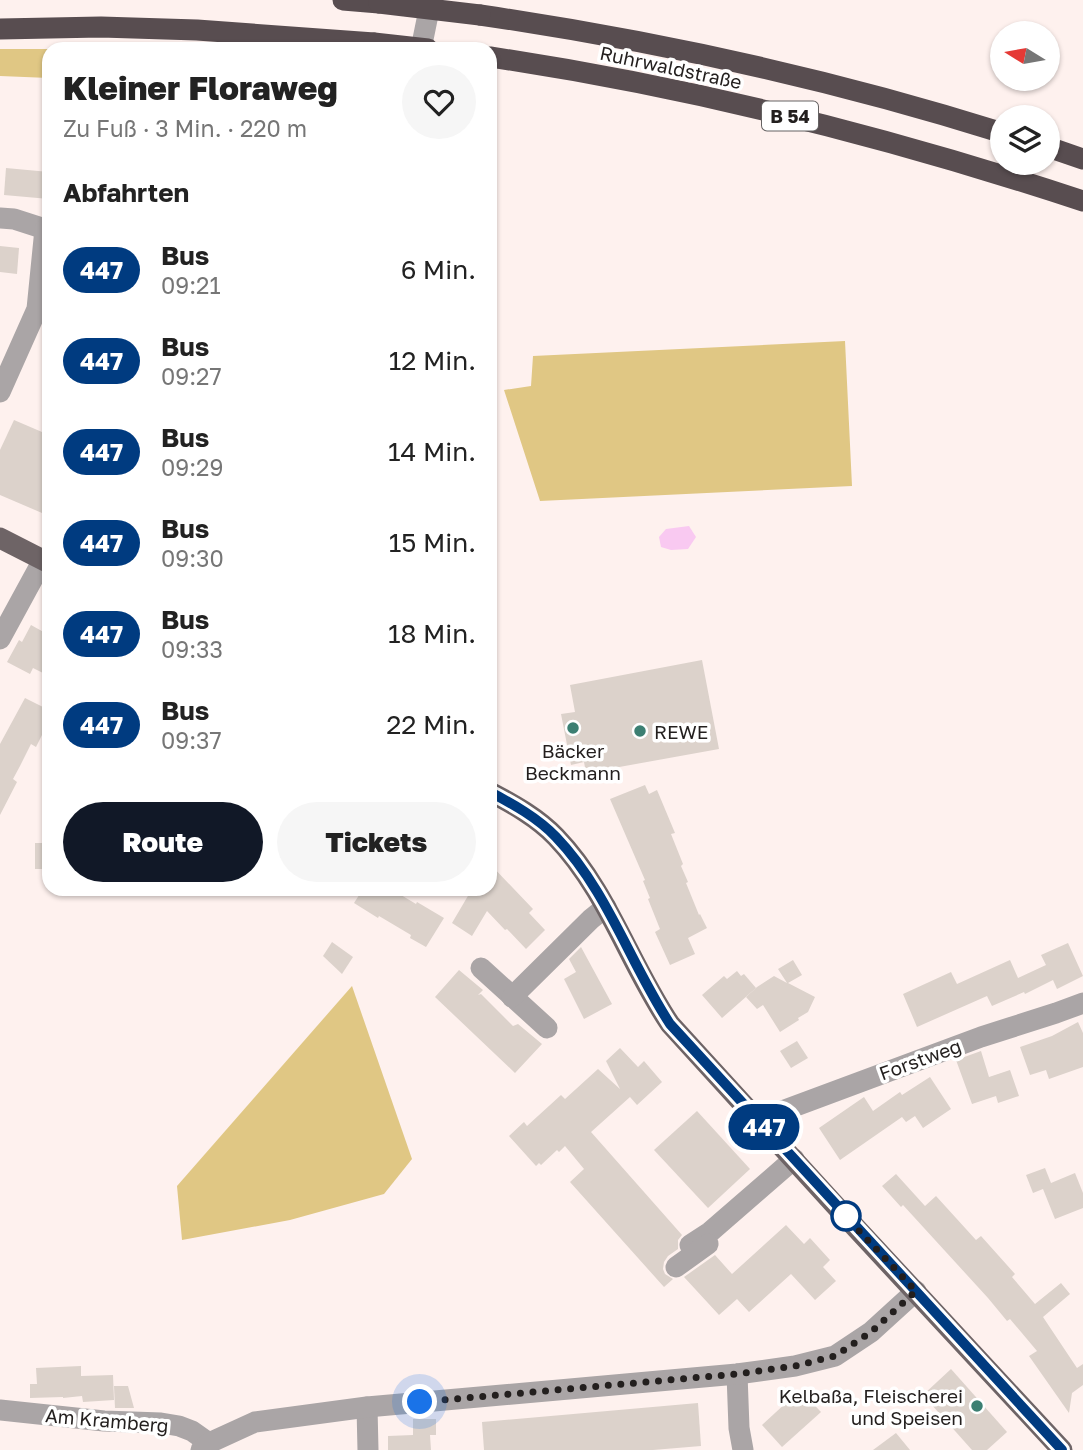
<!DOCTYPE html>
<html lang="de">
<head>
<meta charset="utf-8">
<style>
  :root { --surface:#fff; --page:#f6f6f6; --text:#222; --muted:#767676; --accent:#111827 }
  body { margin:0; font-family:"Golos Text",sans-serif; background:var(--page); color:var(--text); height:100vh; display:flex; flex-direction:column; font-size:26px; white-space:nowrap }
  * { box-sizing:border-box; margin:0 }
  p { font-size:23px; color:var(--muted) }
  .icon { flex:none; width:38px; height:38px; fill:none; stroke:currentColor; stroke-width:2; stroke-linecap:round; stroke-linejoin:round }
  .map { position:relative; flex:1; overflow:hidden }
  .drawer { position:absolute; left:42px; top:42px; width:455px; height:854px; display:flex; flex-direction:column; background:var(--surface); border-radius:21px; box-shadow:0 2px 5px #0004 }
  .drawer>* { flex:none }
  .badge { padding:0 14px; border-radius:23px; font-size:24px; line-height:46px }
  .needle { width:46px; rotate:281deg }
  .controls { position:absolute; left:990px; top:21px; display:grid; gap:14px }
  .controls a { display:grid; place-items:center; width:70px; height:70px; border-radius:50%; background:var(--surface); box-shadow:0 2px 5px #0004; font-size:35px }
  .you { position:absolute; width:35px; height:35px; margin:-18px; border:5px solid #fff; border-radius:50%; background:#1a73e8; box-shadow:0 0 0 10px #1a73e833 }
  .map>.badge { position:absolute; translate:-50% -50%; box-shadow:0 0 0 4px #fff }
  h2 { padding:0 21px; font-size:26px; line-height:63px }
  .round { display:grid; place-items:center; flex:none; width:74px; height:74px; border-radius:37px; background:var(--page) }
  .headline { display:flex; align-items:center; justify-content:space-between; height:119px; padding:0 21px }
  h1 { font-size:33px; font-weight:800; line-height:52px }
  .primary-button { display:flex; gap:14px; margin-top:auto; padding:14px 21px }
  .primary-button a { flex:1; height:80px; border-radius:42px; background:var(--accent); color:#fff; font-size:28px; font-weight:800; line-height:80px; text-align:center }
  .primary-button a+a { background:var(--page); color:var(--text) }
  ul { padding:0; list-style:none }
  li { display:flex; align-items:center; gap:21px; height:91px; padding:0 21px }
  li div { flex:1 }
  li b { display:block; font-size:26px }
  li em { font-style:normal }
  li .badge { min-width:77px; font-weight:700; text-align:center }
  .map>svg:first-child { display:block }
  .green { fill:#e0c784 }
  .water { fill:#f9c9f1 }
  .building { fill:#dcd2cb }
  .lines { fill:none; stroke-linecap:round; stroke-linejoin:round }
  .minor { stroke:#aaa5a6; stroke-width:21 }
  .major { stroke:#6e6466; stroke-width:21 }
  .highway { stroke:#584d50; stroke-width:21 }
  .highway-bridge { stroke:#584d50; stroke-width:21 }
  .line-casing { stroke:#fff; stroke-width:16 }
  .line { stroke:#003b80; stroke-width:10 }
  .walk { stroke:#231f1e; stroke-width:7; stroke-dasharray:0 12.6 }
  .poi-dot { fill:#3c7f72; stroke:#fff; stroke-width:2.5 }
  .stop-dot { fill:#fff; stroke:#003b80; stroke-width:3.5 }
  .labels { text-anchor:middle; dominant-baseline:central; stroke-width:7; stroke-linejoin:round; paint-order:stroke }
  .shield { fill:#fff; stroke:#656262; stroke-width:2 }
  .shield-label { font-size:18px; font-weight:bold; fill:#231f1e }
  .street-label { font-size:19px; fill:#231f1e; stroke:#fff }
  .poi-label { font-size:19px; fill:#231f1e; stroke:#fff; text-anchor:start }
</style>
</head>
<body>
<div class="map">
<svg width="1083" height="1450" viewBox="0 0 1083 1450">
  <rect width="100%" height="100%" fill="#fef1ee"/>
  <g class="green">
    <polygon points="0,49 49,49 49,78 0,76"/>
    <polygon points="845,341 852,486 540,501 504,390 531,386 533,356"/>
    <polygon points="352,986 412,1159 384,1194 290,1220 182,1240 177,1186"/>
  </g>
  <polygon class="water" points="689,526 696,537 688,549 671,550 661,547 659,537 666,529"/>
  <g class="building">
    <polygon points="6,168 49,172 49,199 4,195"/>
    <polygon points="0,246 19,248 17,274 0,272"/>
    <polygon points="14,420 49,435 49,516 0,495 0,450"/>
    <polygon points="31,625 49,635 49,676 33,668 30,674 7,662 19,640 22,642"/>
    <polygon points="702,660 719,749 586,773 584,762 571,765 561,714 575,712 570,685"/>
    <polygon points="25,698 49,710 49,721 36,747 31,744 20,766 13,779 17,782 0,815 0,744"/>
    <polygon points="645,785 649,794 657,790 675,833 671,834 683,864 681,866 688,882 686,883 699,915 700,914 707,928 688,938 695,954 670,965 655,932 660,929 648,899 650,898 643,881 645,880 610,799"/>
    <rect x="35" y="843" width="14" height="26"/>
    <polygon points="490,864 533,909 529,913 545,930 526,949 507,929 505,930 487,911 472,936 452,923 472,889 490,889"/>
    <polygon points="363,889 391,889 416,904 417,902 444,918 426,947 410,938 411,935 379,916 378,918 354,903"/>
    <polygon points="332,942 353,957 342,974 323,956"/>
    <polygon points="1068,943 1083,976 1057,989 1053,980 1025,994 1024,992 992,1006 987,996 917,1027 903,994 951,972 957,984 1010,960 1018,978 1046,965 1041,955"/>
    <polygon points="581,947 612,1004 584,1019 564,979 576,972 569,959"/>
    <polygon points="793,960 802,975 788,983 815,997 808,1012 798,1018 799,1020 780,1032 763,1005 757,1009 746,997 757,987 774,976 787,983 778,969"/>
    <polygon points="459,970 483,990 478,995 481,994 513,1026 518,1024 542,1044 515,1073 435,997"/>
    <polygon points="737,971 741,976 744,974 756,988 722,1018 702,995 724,976 727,979"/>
    <polygon points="1078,1022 1083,1033 1083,1067 1049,1079 1046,1070 1030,1075 1020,1047 1052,1036"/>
    <polygon points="797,1041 808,1058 791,1068 780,1051"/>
    <polygon points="620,1048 638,1067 644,1061 662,1082 637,1105 630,1097 591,1132 682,1235 678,1240 678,1249 668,1256 664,1262 663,1269 665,1274 673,1279 664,1287 570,1182 584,1169 565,1146 559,1152 557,1150 541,1165 539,1163 536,1166 509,1136 524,1122 527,1126 561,1095 565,1099 598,1069 620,1089 606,1061"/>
    <polygon points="981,1051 989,1077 1010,1070 1019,1096 998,1103 996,1096 972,1104 956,1060"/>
    <polygon points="930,1077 951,1109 923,1128 915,1116 906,1122 902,1117 840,1160 819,1128 864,1097 873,1111 900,1092 902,1095"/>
    <polygon points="697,1111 750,1169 708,1208 654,1150"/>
    <polygon points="1045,1168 1051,1183 1075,1173 1083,1193 1083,1208 1055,1219 1043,1189 1033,1193 1026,1175"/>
    <polygon points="896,1174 925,1206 936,1196 976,1240 981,1236 1015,1274 1012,1277 1035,1304 1061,1283 1070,1294 1043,1317 1077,1368 1083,1364 1083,1385 1072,1393 1069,1413 1029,1356 1037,1351 1010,1319 1007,1321 988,1298 903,1205 901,1207 882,1186"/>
    <polygon points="786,1225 804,1244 810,1238 830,1260 823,1267 836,1281 815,1300 791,1274 749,1312 737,1299 719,1315 684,1277 715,1255 732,1274"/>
    <polygon points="81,1366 81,1376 113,1375 114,1400 83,1402 82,1396 63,1398 63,1397 30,1398 30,1384 37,1384 36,1368"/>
    <polygon points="951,1369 1007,1432 987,1450 972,1450 923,1395"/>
    <polygon points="114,1386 128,1386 134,1408 115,1408"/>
    <polygon points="800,1390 821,1412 782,1447 762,1425"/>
    <polygon points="698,1403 701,1446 653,1450 484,1450 482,1422"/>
    <polygon points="413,1419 436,1419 436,1435 430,1435 431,1450 388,1450 388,1436 413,1435"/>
    <polygon points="896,1433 910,1450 873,1450"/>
  </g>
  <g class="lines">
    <g class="minor">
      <polyline points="421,49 431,0"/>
      <polyline points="0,218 14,219 45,229 49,228"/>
      <polyline points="0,392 37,309 45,229"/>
      <polyline points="0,639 43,560"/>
      <polyline points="481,968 547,1028"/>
      <polyline points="512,997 591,919 606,907"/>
      <polyline points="758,1120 981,1037 1056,1013 1083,1003"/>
      <polyline points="690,1245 710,1232 794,1159"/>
      <polyline points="676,1267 708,1244"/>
      <polyline points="737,1374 739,1428 743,1450"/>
      <polyline points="367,1407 368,1450"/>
      <polyline points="0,1410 104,1421 161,1423 179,1426 192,1431 209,1443"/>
      <polyline points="201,1450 209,1443 255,1422 367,1407 737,1374 795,1366 835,1356 871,1332 916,1291"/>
    </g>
    <g class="major">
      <polyline points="0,538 49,563"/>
      <path d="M490 792C513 804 538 818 556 837 607 890 629 963 670 1024L844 1215 1062 1450"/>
    </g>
    <g class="highway">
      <polyline points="343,0 379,3"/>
      <path d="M480 15C657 41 832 79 1003 133"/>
      <polyline points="0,29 101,27 197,30 374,43"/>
      <path d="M490 57C692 87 889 137 1083 201"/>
      <polyline points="1048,147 1083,159"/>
    </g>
    <g class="highway-bridge">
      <polyline points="379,3 480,15"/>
      <polyline points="374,43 428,49"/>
    </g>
  </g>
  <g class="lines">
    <g class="line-casing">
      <path id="line" d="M490 792C513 804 538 818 556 837 607 890 630 963 670 1024L1062 1450"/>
    </g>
    <use href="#line" class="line"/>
    <polyline class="walk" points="420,1402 737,1374 795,1366 835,1356 871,1332 916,1291 844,1215 846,1216"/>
  </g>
  <g class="poi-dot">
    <circle cx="573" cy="728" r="7"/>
    <circle cx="640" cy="731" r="7"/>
    <circle cx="977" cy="1406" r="7"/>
  </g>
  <circle class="stop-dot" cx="846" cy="1216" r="14"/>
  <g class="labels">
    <rect class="shield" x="762" y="101.5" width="56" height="29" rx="5"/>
    <g class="shield-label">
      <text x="790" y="116">B 54</text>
    </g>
    <g class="street-label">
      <text transform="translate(671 67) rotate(12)">Ruhrwaldstraße</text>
      <text transform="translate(920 1059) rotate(-20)">Forstweg</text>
      <text transform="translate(107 1420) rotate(5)">Am Kramberg</text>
    </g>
    <g class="poi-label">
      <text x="654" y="731">REWE</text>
      <text x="573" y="750" text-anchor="middle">Bäcker<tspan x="573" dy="22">Beckmann</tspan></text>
      <text x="963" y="1395" text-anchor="end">Kelbaßa, Fleischerei<tspan x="963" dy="22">und Speisen</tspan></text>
    </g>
  </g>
</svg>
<div class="controls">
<a><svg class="needle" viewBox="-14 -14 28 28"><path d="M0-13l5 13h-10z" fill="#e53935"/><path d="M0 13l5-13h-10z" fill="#767676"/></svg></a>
<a><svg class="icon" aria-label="layers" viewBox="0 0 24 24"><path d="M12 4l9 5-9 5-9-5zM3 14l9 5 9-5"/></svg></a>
</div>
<div class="you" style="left:420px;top:1402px"></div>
<b class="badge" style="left:764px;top:1127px;background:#003b80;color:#fff">447</b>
<section class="drawer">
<div class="headline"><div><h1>Kleiner Floraweg</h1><p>Zu Fuß · 3 Min. · 220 m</p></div><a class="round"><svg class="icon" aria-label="heart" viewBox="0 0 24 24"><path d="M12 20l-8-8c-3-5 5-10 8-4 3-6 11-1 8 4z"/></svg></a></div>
<h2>Abfahrten</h2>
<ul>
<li><span class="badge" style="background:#003b80;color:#fff">447</span><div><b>Bus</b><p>09:21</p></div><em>6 Min.</em></li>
<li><span class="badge" style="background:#003b80;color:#fff">447</span><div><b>Bus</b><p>09:27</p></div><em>12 Min.</em></li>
<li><span class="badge" style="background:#003b80;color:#fff">447</span><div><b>Bus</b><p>09:29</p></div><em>14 Min.</em></li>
<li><span class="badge" style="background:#003b80;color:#fff">447</span><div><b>Bus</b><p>09:30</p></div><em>15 Min.</em></li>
<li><span class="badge" style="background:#003b80;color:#fff">447</span><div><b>Bus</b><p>09:33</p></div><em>18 Min.</em></li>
<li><span class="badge" style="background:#003b80;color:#fff">447</span><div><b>Bus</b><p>09:37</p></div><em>22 Min.</em></li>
</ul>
<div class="primary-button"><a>Route</a><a>Tickets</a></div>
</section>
</div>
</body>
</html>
